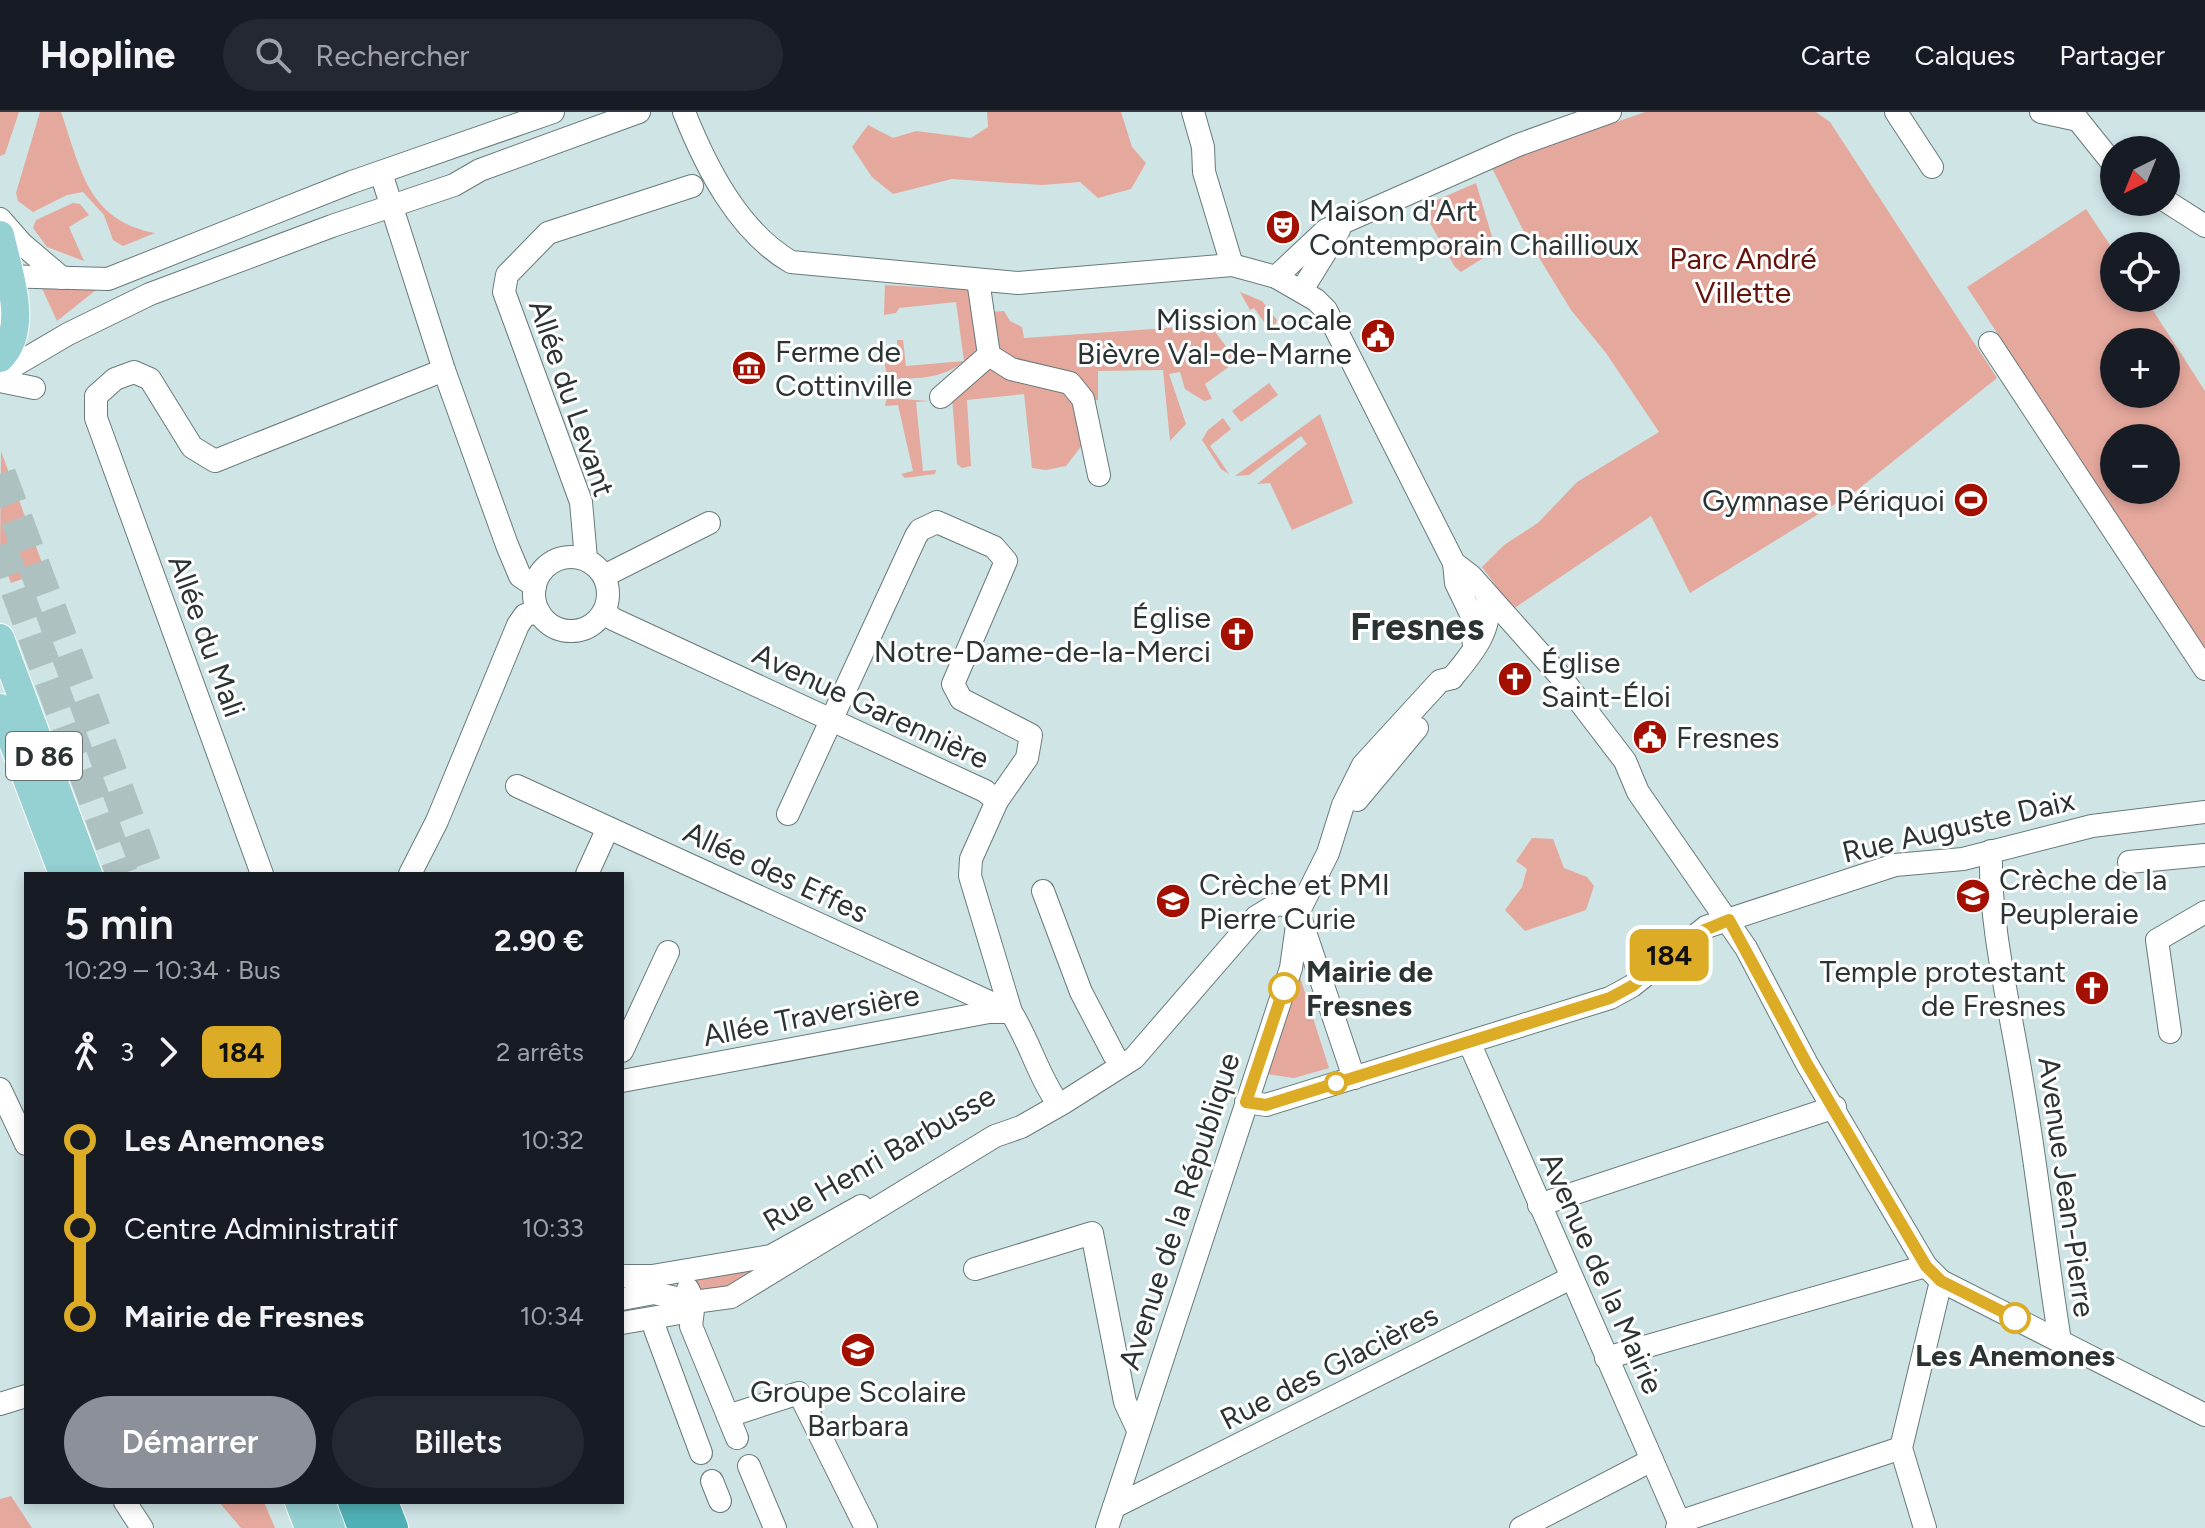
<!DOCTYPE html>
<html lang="fr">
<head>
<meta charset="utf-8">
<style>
  :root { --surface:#171b24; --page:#242831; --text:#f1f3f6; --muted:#9ea1a6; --line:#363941; --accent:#8c9099 }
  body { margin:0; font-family:Figtree,sans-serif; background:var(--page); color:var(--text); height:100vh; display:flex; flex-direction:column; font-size:30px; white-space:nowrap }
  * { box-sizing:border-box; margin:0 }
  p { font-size:26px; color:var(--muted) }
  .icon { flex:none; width:44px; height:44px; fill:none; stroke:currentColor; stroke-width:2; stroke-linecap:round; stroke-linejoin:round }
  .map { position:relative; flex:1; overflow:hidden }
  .details { position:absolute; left:24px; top:760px; width:600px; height:632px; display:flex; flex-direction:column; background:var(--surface); border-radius:0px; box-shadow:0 4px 12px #0003 }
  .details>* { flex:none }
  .badge { padding:0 16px; border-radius:12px; font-size:28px; line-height:52px }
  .needle { width:52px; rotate:223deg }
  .controls { position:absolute; left:2100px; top:24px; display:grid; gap:16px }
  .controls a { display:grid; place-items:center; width:80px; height:80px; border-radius:50%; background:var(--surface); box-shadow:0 4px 12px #0003; font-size:40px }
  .map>.badge { position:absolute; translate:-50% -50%; box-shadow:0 0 0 4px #fff }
  .legs { display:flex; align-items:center; gap:12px; height:88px; padding:0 40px; font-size:26px }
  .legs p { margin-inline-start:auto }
  .head { display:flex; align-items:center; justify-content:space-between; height:136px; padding:0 40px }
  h1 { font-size:44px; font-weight:600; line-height:60px }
  .cta { display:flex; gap:16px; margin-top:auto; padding:16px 40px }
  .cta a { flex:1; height:92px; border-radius:48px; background:var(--accent); color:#fff; font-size:32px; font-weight:600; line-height:92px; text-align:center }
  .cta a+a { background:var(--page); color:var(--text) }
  ul { padding:0 40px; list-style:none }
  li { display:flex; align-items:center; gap:28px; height:88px; font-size:30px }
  li i { display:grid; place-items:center; width:12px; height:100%; margin:0 10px; background:currentColor }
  li i::after { content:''; width:20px; height:20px; margin:-10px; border:6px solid; border-radius:50%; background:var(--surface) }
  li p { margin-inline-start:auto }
  li:first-child i { background:linear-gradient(#0000 50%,currentColor 0) }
  li:last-child i { background:linear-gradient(currentColor 50%,#0000 0) }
  header { display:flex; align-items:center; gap:48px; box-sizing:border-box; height:112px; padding:0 40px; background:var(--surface); border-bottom:2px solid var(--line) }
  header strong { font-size:38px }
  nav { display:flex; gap:44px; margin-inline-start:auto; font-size:28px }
  .search { width:560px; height:72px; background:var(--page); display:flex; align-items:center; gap:20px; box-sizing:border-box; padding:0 28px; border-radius:44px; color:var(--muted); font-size:30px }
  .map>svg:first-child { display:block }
  .green { fill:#e5a89d; fill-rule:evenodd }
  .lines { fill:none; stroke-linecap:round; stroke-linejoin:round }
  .highway-tunnel { stroke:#aec1c1; stroke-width:32; stroke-dasharray:32 16; stroke-linecap:butt }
  .minor-casing { stroke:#687a7b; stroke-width:24 }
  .major-casing { stroke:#fff; stroke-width:30 }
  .highway-casing { stroke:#fff; stroke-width:34 }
  .minor { stroke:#fff; stroke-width:22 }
  .major { stroke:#95d0d3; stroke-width:28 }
  .highway { stroke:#4fb0b5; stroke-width:32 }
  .line-1-casing { stroke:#fff; stroke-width:18 }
  .line-1 { stroke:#dcac27; stroke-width:12 }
  .stop-1-dot { fill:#fff; stroke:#dcac27; stroke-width:4 }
  .labels { text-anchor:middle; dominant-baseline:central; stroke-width:6; stroke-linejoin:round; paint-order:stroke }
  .shield { fill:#fff; stroke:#6b7070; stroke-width:2 }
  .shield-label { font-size:28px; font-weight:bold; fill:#2b3333 }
  .poi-label { font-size:30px; fill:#2b3333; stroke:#fff; text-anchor:start }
  .park-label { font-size:30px; fill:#65140b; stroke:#fff }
  .street-label { font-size:30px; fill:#2b3333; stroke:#fff }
  .stop-label { font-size:30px; font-weight:bold; fill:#2b3333; stroke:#fff; text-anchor:start }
  .district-label { font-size:38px; font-weight:bold; fill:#2b3333; stroke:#fff }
</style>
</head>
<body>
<header>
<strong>Hopline</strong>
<div class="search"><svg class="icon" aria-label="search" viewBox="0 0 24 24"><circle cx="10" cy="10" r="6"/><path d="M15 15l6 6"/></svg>Rechercher</div>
<nav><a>Carte</a><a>Calques</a><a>Partager</a></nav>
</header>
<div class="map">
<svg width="2205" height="1416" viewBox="0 0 2205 1416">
  <rect width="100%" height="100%" fill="#cfe4e5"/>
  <g class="green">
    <polygon points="0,0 19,0 5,42 0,44"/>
    <path d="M40 0H61C81 57 87 108 155 121L123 134 113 128 104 103 83 80 67 83 33 100 18 89 16 81Z"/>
    <polygon points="987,0 1121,0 1132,35 1146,51 1131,77 1098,86 1080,70 1042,73 952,67 893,82 872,65 852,35 868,13 893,26 916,19 971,26 988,15"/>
    <polygon points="1645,0 1816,0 1830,10 1997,266 1856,379 1690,481 1651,404 1513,497 1482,455 1504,433 1538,411 1577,370 1659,320 1606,241 1571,198 1527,126 1491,54"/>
    <polygon points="1476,71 1496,138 1461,160 1455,155 1421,95"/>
    <polygon points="73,91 80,92 89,103 69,115 84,149 47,135 33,116 36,108"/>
    <path d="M2086 97 2114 139V186H2145L2205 279V538L1967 175ZM2114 230H2166V282H2114ZM2114 326H2166V378H2114Z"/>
    <path d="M885 173 972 178 980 237C946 267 931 266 888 267L884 249 898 247 897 228H903L906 254 964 249 956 190 899 196 896 201 884 203Z"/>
    <polygon points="41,174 101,174 57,209"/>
    <polygon points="1240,180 1262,189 1277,208 1272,221 1254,196 1250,198"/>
    <polygon points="1004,199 1010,209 1022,215 1024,226 1210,213 1237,249 1205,272 1212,287 1204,289 1185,277 1180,260 1169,262 1186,312 1170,329 1163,258 1098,259 1098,288 1089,288 1037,258 1000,242 989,200"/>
    <polygon points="1000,257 1072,280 1083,332 1066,354 1046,358 1032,356 1024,282 967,288 971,354 962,356 957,352 952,285 988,258"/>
    <polygon points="1269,271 1278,283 1241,310 1232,299"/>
    <polygon points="887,286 929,289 916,290 923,359 936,358 935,362 905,366 901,362 913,359 898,293 885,294"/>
    <polygon points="1320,302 1353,391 1292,418 1270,371 1257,372 1307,332 1301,324 1249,363 1235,364"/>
    <polygon points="1223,306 1231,317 1210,334 1229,362 1221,357 1202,328 1208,318"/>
    <polygon points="1,339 45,459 11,471 0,442"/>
    <polygon points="1532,726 1553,727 1564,756 1587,765 1594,774 1586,798 1525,819 1505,798 1522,775 1527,757 1516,749"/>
    <polygon points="1299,862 1329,956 1294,966 1267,962"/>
    <polygon points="777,1148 735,1178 696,1182 691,1164"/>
    <polygon points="11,1384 32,1416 0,1416 0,1387"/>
    <polygon points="219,1390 264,1390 275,1416 241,1416"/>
  </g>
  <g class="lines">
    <g class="highway-tunnel">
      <polyline points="0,362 149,762"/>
      <polyline points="0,433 122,762"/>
    </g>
    <g class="minor-casing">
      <g id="minor">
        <path d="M684 0C706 55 738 119 791 150L1018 171 1232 153 1276 165 1316 188 1326 198 1454 451 1471 464 1560 564 1625 649 1638 680 1746 836 1807 952 1926 1154 1941 1169 2205 1303"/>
        <polyline points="1193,0 1203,35 1204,60 1232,153"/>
        <polyline points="1896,0 1932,55"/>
        <polyline points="2041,0 2078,8 2114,53"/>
        <polyline points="381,61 444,258 507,433 520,464 535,474"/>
        <polyline points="2166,89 2205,114"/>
        <polyline points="0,107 22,132 62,166"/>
        <polyline points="0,164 108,167 352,70 553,0"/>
        <polyline points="1276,165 1326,118 1518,33 1610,0"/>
        <polyline points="1302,178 1339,118"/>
        <polyline points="1990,231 2205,557"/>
        <polyline points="989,243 1011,257 1070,271 1083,287 1099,363"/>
        <polyline points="0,262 68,222 150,182 332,114 454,73 480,58 639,0"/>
        <polyline points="0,269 34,276"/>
        <polyline points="941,285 989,243 978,168"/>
        <circle cx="571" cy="482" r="37"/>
        <polyline points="586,447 581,390 504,180 507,163 548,121 692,74"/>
        <polyline points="1454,451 1456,471 1471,502 1474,534"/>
        <polyline points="604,464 709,411"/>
        <path d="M604 499 613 507 985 679 997 689 971 747 970 764 1011 900C1030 930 1038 964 1059 993"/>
        <path d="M1452 566C1471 543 1494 517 1487 486"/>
        <polyline points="517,674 1011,900"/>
        <polyline points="1357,688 1417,616"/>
        <polyline points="788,702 916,424 920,418 937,410 994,435 1006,449 953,572 961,587 1031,623 1027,646 997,689"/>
        <path d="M1991 739C1989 815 2010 894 2022 969 2037 1055 2046 1142 2060 1229"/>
        <polyline points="2129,750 2205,743"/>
        <polyline points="262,762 96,306 96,284 115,267 134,260 150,267 192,335 215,349 444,258"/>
        <polyline points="410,762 437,709 518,513 525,503 539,500"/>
        <polyline points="587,762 608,716"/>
        <polyline points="1043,779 1081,880 1114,943"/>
        <polyline points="1301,808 1354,966"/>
        <polyline points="2170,920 2157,828 2205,800"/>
        <polyline points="1469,930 1652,1348 1679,1410 1677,1416"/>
        <polyline points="622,939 668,840"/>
        <polyline points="622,969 989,900 1006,900"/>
        <polyline points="0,977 26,1032"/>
        <polyline points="1246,990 1266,993 1610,886 1632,874 1706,815 1895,753 1963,747 2092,714 2205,700"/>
        <polyline points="1539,1093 1835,995"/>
        <polyline points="975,1157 1092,1121 1125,1290 1138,1318"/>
        <polyline points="622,1164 652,1164 771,1144 861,1094"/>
        <polyline points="688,1177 694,1190 691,1214 737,1326"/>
        <polyline points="622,1187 654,1181 694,1190 731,1185 995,1024 1021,1015 1063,991 1134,946 1256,805 1279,791 1299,799"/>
        <polyline points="622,1211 680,1201 694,1190"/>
        <polyline points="655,1217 701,1341"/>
        <polyline points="1606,1246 1926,1154"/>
        <polyline points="0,1292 26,1284"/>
        <polyline points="728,1304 799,1281 866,1416"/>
        <polyline points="749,1354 775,1416"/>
        <polyline points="712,1369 720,1389"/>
        <polyline points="125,1390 142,1416"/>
        <polyline points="1114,1395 1571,1166"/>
        <polyline points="1679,1410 1901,1336"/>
        <polyline points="1107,1416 1291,856 1299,799 1328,741 1343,693 1363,653 1440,569 1452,566"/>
        <polyline points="1521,1416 1652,1348"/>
        <polyline points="1925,1416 1901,1336 1941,1169"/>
      </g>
    </g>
    <g class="major-casing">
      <g id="major">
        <path d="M0 123C8 160 30 216 0 246"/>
        <polyline points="0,526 88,762"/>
        <polyline points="0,596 63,762"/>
        <polyline points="299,1390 309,1416"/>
        <polyline points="321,1390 331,1416"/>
      </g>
    </g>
    <g class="highway-casing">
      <g id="highway">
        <polyline points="354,1390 364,1416"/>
        <polyline points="382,1390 392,1416"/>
      </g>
    </g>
    <use href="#minor" class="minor"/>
    <use href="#major" class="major"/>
    <use href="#highway" class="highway"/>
  </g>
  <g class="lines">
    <g class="line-1-casing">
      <polyline id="line-1" points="1284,876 1246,990 1266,993 1610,886 1632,874 1695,822 1729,808 1807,952 1926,1154 1941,1169 2015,1206"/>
    </g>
    <use href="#line-1" class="line-1"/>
  </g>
  <defs>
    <g id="theatre-disc" transform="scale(1.8)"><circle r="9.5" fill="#a41000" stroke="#fff"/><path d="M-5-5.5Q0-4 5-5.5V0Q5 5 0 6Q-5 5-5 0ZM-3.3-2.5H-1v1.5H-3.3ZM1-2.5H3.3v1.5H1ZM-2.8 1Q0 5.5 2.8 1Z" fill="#fff"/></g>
    <g id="civic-disc" transform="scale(1.8)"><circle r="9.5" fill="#a41000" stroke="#fff"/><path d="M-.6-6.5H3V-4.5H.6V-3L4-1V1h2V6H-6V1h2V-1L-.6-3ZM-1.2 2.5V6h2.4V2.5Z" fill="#fff"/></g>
    <g id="museum-disc" transform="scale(1.8)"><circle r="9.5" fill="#a41000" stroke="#fff"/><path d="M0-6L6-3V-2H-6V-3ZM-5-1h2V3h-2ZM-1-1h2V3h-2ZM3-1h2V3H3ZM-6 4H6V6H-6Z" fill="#fff"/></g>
    <g id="stadium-disc" transform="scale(1.8)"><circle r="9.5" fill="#a41000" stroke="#fff"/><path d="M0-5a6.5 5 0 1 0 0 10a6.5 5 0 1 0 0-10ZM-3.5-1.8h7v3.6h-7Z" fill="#fff"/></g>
    <g id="church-disc" transform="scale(1.8)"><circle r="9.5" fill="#a41000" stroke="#fff"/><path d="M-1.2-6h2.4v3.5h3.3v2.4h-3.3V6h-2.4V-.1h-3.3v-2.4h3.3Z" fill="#fff"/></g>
    <g id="school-disc" transform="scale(1.8)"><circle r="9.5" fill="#a41000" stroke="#fff"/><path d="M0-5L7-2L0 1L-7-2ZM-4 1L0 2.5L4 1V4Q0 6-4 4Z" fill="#fff"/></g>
  </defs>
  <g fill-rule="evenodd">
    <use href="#theatre-disc" x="1283" y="115"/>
    <use href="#civic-disc" x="1378" y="224"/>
    <use href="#museum-disc" x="749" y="256"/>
    <use href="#stadium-disc" x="1971" y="388"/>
    <use href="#church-disc" x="1237" y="522"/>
    <use href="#church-disc" x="1515" y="567"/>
    <use href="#civic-disc" x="1650" y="625"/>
    <use href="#school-disc" x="1973" y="784"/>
    <use href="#school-disc" x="1173" y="789"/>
    <use href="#church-disc" x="2092" y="876"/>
    <use href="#school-disc" x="858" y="1238"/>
  </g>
  <g class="stop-1-dot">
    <circle cx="1284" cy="876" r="14"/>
    <circle cx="1336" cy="971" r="10"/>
    <circle cx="2015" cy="1206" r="14"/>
  </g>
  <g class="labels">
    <rect class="shield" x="6" y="620" width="76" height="48" rx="6"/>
    <g class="shield-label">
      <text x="44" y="644">D 86</text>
    </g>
    <g class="poi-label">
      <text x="1309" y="98">Maison d'Art<tspan x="1309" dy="34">Contemporain Chaillioux</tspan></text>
      <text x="1352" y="207" text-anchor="end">Mission Locale<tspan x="1352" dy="34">Bièvre Val-de-Marne</tspan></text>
      <text x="775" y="239">Ferme de<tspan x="775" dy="34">Cottinville</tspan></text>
      <text x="1945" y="388" text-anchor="end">Gymnase Périquoi</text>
      <text x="1211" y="505" text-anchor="end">Église<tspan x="1211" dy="34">Notre-Dame-de-la-Merci</tspan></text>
      <text x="1541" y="550">Église<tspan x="1541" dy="34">Saint-Éloi</tspan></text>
      <text x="1676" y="625">Fresnes</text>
      <text x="1999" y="767">Crèche de la<tspan x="1999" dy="34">Peupleraie</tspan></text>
      <text x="1199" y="772">Crèche et PMI<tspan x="1199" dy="34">Pierre Curie</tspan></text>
      <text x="2066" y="859" text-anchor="end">Temple protestant<tspan x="2066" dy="34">de Fresnes</tspan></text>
      <text x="858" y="1279" text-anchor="middle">Groupe Scolaire<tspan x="858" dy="34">Barbara</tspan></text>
    </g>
    <g class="park-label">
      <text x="1743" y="146">Parc André<tspan x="1743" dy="34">Villette</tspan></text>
    </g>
    <g class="street-label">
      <text transform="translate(572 286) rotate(71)">Allée du Levant</text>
      <text transform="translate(207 524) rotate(70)">Allée du Mali</text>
      <text transform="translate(871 594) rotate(25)">Avenue Garennière</text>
      <text transform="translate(1958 714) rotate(-13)">Rue Auguste Daix</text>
      <text transform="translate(776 760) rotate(25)">Allée des Effes</text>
      <text transform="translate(811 903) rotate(-11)">Allée Traversière</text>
      <text transform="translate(879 1046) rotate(-30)">Rue Henri Barbusse</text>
      <text transform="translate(2067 1075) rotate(82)">Avenue Jean-Pierre</text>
      <text transform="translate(1179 1099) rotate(-72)">Avenue de la République</text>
      <text transform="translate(1602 1161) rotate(66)">Avenue de la Mairie</text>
      <text transform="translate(1329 1255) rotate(-27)">Rue des Glacières</text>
    </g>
    <g class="stop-label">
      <text x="1306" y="859">Mairie de<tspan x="1306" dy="34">Fresnes</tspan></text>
      <text x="2015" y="1243" text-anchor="middle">Les Anemones</text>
    </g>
    <g class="district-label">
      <text x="1417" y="515">Fresnes</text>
    </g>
  </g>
</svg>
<div class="controls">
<a><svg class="needle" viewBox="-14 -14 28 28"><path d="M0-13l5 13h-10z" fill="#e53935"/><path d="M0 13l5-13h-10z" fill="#9ea1a6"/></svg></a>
<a><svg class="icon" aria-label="locate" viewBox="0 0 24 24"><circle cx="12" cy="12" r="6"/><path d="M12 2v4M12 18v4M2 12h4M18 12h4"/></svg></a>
<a>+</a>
<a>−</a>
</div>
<b class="badge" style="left:1669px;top:843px;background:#dcac27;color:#111">184</b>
<section class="details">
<div class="head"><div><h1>5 min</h1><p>10:29 – 10:34 · Bus</p></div><b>2.90 €</b></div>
<div class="legs"><svg class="icon" aria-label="walk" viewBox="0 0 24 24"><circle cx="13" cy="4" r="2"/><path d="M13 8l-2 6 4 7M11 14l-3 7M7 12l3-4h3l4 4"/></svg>3<svg class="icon" aria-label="forward" viewBox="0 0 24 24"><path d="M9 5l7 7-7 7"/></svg><b class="badge" style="background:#dcac27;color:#111">184</b><p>2 arrêts</p></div>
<ul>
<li><i style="color:#dcac27"></i><b>Les Anemones</b><p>10:32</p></li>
<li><i style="color:#dcac27"></i><span>Centre Administratif</span><p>10:33</p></li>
<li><i style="color:#dcac27"></i><b>Mairie de Fresnes</b><p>10:34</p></li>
</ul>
<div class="cta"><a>Démarrer</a><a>Billets</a></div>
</section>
</div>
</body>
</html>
